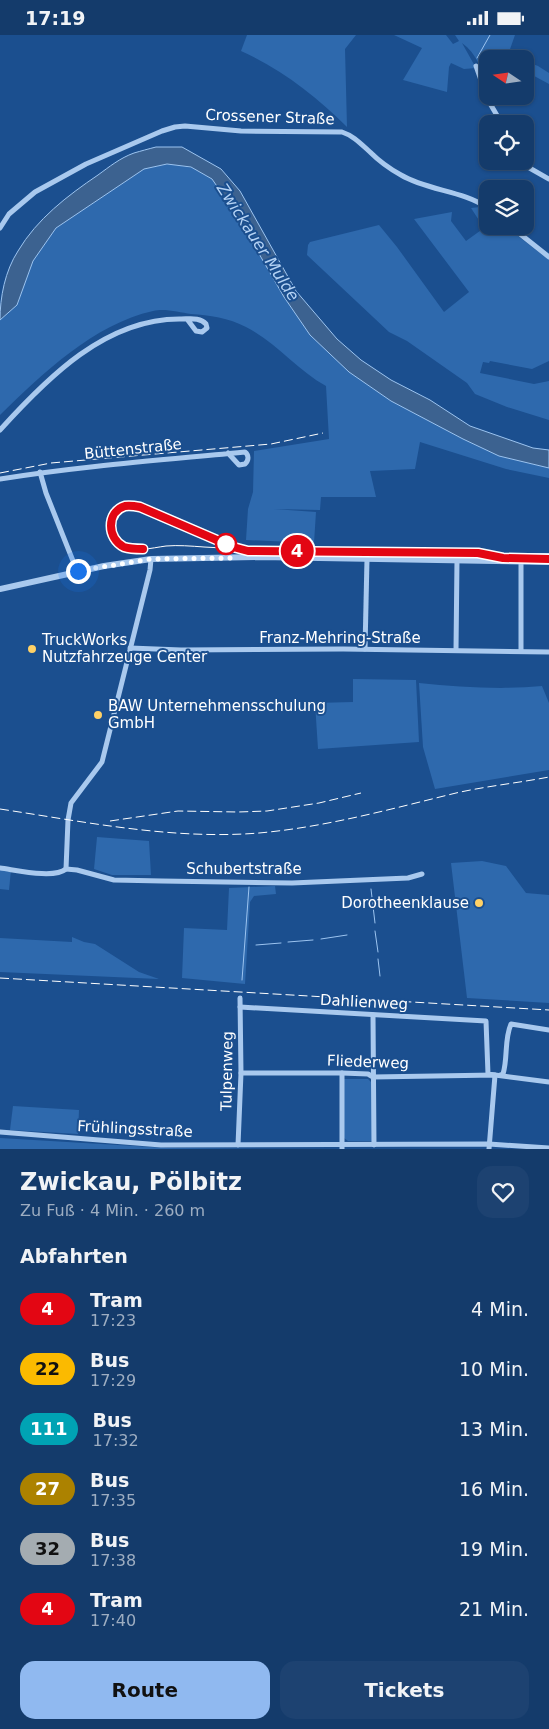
<!DOCTYPE html>
<html lang="de">
<head>
<meta charset="utf-8">
<style>
  :root { --surface:#143b6b; --page:#1d4271; --text:#f1f3f6; --muted:#9dadc1; --line:#33557e; --accent:#90b9f0 }
  body { margin:0; font-family:"DejaVu Sans",sans-serif; background:var(--page); color:var(--text); height:100vh; display:flex; flex-direction:column; font-size:19px; white-space:nowrap }
  * { box-sizing:border-box; margin:0 }
  p { font-size:16px; color:var(--muted) }
  .icon { flex:none; width:28px; height:28px; fill:none; stroke:currentColor; stroke-width:2; stroke-linecap:round; stroke-linejoin:round }
  .map { position:relative; height:1114px; overflow:hidden }
  .details { display:flex; flex-direction:column; background:var(--surface); flex:1 }
  .details>* { flex:none }
  .badge { padding:0 10px; border-radius:16px; font-size:18px; line-height:32px }
  .needle { width:32px; rotate:283deg }
  .tools { position:absolute; left:479px; top:15px; display:grid; gap:10px }
  .tools a { display:grid; place-items:center; width:55px; height:55px; border-radius:10px; background:var(--surface); box-shadow:0 1px 4px #0004,0 0 0 1px var(--line); font-size:25px }
  .you { position:absolute; width:25px; height:25px; margin:-12px; border:4px solid #fff; border-radius:50%; background:#1a73e8; box-shadow:0 0 0 8px #1a73e833 }
  .map>.badge { position:absolute; translate:-50% -50%; box-shadow:0 0 0 2px #fff }
  h2 { padding:0 20px; font-size:19px; line-height:45px }
  .round { display:grid; place-items:center; flex:none; width:52px; height:52px; border-radius:15px; background:var(--page) }
  .overview { display:flex; align-items:center; justify-content:space-between; height:85px; padding:0 20px }
  h1 { font-size:24px; font-weight:800; line-height:38px }
  .primary-button { display:flex; gap:10px; margin-top:auto; padding:10px 20px }
  .primary-button a { flex:1; height:58px; border-radius:15px; background:var(--accent); color:#111; font-size:20px; font-weight:800; line-height:58px; text-align:center }
  .primary-button a+a { background:var(--page); color:var(--text) }
  ul { padding:0; list-style:none }
  li { display:flex; align-items:center; gap:15px; height:60px; padding:0 20px }
  li div { flex:1 }
  li b { display:block; font-size:19px }
  li em { font-style:normal }
  li .badge { min-width:55px; font-weight:700; text-align:center }
  .status { display:flex; justify-content:space-between; align-items:center; height:35px; padding:0 25px; background:var(--surface); direction:ltr }
  .status svg { height:14px; fill:currentColor }
  .map>svg:first-child { display:block }
  .green { fill:#2e69ad }
  .water { fill:#3c6290; stroke:#9cc4f0 }
  .lines { fill:none; stroke-linecap:round; stroke-linejoin:round }
  .stream { stroke:#9cc4f0; stroke-width:1 }
  .minor { stroke:#a9c9ee; stroke-width:5 }
  .tertiary { stroke:#a9c9ee; stroke-width:6 }
  .tram { stroke:#fff; stroke-width:1 }
  .rail { stroke:#fff; stroke-width:1; stroke-dasharray:9 4; stroke-linecap:butt }
  .line-casing { stroke:#fff; stroke-width:11 }
  .line { stroke:#e30613; stroke-width:8 }
  .walk { stroke:#fff; stroke-width:5; stroke-dasharray:0 9 }
  .stop-dot { fill:#fff; stroke:#e30613; stroke-width:2.5 }
  .poi-dot { fill:#ffd166; stroke:#1b4f8f; stroke-width:2 }
  .labels { text-anchor:middle; dominant-baseline:central; stroke-width:4; stroke-linejoin:round; paint-order:stroke }
  .street-label { font-size:15px; fill:#fff; stroke:#1b4f8f }
  .poi-label { font-size:15px; fill:#fff; stroke:#1b4f8f; text-anchor:start }
  .water-label { font-size:16px; font-style:italic; fill:#b5d3f5; stroke:#1b4f8f }
</style>
</head>
<body>
<div class="status"><b>17:19</b><svg viewBox="0 0 49 12"><path d="M0 12V9h3v3zM5 12V6h3v6zM10 12V3h3v9zM15 12V0h3v12zM26 1h20v11H26zM47 4h2v5h-2z"/></svg></div>
<div class="map">
<svg width="549" height="1114" viewBox="0 0 549 1114">
  <rect width="100%" height="100%" fill="#1b4f8f"/>
  <g class="green">
    <path d="M247 0H356L345 14 347 92C316 61 281 34 241 16Z"/>
    <path d="M394 0H446L453 9 459 6 455 0H515L509 17 520 24H488L487 51C482 35 477 19 462 8L476 33 464 34 451 28 449 32 447 57 403 45 422 13Z"/>
    <polygon points="525,26 538,31 549,38 549,49 525,36"/>
    <path d="M169 129 193 133 212 144 236 179 284 262 310 300 351 338 391 366 463 404 499 421 549 433V443L506 434 420 407 415 434 370 436 376 462H321L320 475 274 474 316 477 314 508 246 505 248 474 253 457 254 416 329 404 326 351C297 335 276 307 246 292 229 283 209 280 191 279 179 277 164 273 153 276 94 289 42 339 0 380V285L17 270 33 225 56 193 144 134Z"/>
    <polygon points="480,172 487,178 488,191 505,191 549,225 549,326 532,334 490,326 489,328 483,327 480,338 534,349 549,346 549,385 507,372 475,359 467,348 407,306 389,297 307,220 308,210 310,207 379,190 397,212 444,277 469,257 414,184 452,177 451,186 466,206 484,193 471,173"/>
    <polygon points="353,644 416,645 419,707 318,714 315,668 353,667"/>
    <path d="M419 648C460 652 501 655 542 651L549 668V735L435 754 423 712Z"/>
    <polygon points="97,802 149,806 151,840 112,840 94,834"/>
    <polygon points="482,826 506,831 526,858 549,860 549,968 467,963 451,828"/>
    <polygon points="0,834 11,835 9,855 0,854"/>
    <polygon points="275,851 276,859 254,861 250,867 245,949 182,943 184,893 227,895 229,853"/>
    <polygon points="72,902 84,907 95,909 139,937 159,944 0,937 0,903 72,907"/>
    <polygon points="343,1044 368,1044 371,1047 373,1106 348,1106 344,1103"/>
    <polygon points="13,1071 79,1075 78,1099 10,1095"/>
    <polygon points="0,1103 168,1113 265,1114 0,1114"/>
  </g>
  <path class="water" d="M156 112H182L221 134 240 156 296 256 337 304 361 325 391 345 430 365 470 391 533 413 549 415V433L499 421 463 404 391 366 349 337 310 300 284 262 236 179 212 144 191 132 167 129 144 134 56 193 33 226 17 270 0 285C0 262 5 236 18 216 37 184 67 161 98 140 109 132 120 123 134 118 141 116 148 114 156 112Z"/>
  <g class="lines">
    <g class="stream">
      <polyline points="477,23 490,0"/>
      <polyline points="371,854 375,888"/>
      <polyline points="375,896 378,917"/>
      <polyline points="321,904 347,900"/>
      <polyline points="288,907 313,905"/>
      <polyline points="256,910 281,908"/>
      <polyline points="378,924 380,941"/>
      <polyline points="242,945 249,852"/>
    </g>
    <g class="minor">
      <polyline points="476,31 488,65 502,89"/>
      <polyline points="523,126 526,131 549,144"/>
      <polyline points="510,191 549,222"/>
      <path d="M0 193 9 179 35 157 86 129 162 96 175 92 185 91 241 96 342 97C354 101 361 109 370 117 379 126 390 134 401 140 428 156 462 155 488 173"/>
      <path d="M0 395C47 343 106 283 181 284 190 284 200 282 206 289L207 293 202 297 196 296 187 284"/>
      <polyline points="40,437 46,458 77,536"/>
      <path d="M0 444C81 431 163 425 245 417 249 420 249 425 245 429L239 430 228 418"/>
      <polyline points="151,524 150,535 102,727 71,768 68,785 66,834 77,835 114,845 162,846 292,848 408,843 422,839"/>
      <polyline points="521,528 521,616"/>
      <polyline points="130,613 181,615 343,614 549,617"/>
      <polyline points="365,614 367,524"/>
      <polyline points="456,615 457,525"/>
      <path d="M0 833C16 835 54 844 66 834"/>
      <polyline points="240,972 486,986 488,1039 495,1040 489,1114"/>
      <polyline points="373,980 374,1110"/>
      <polyline points="241,1038 342,1038 368,1039 373,1042 495,1040 549,1047"/>
      <path d="M500 1040 503 1039C508 1023 504 1005 511 989L549 995"/>
      <polyline points="0,1097 161,1110 489,1109 549,1113"/>
      <polyline points="238,1110 241,1038 240,963"/>
      <polyline points="342,1114 342,1038"/>
    </g>
    <g class="tertiary">
      <polyline points="482,525 504,521 549,521"/>
      <polyline points="0,554 104,531 151,524 261,522 549,527"/>
    </g>
    <path class="tram" d="M549 524 503 523 478 518 248 516 233 512 140 472C135 471 130 470 125 471 107 476 107 501 121 510 134 518 151 513 166 511 178 510 191 511 204 512 220 512 236 516 253 517 328 521 405 520 481 520L503 525 549 526"/>
    <g class="rail">
      <polyline points="0,438 51,428 271,409 323,398"/>
      <path d="M0 774C86 787 173 805 259 798 326 792 391 774 456 758 487 751 518 748 549 742"/>
      <polyline points="110,786 178,776 238,777 267,776 319,768 361,758"/>
      <polyline points="0,943 549,975"/>
    </g>
  </g>
  <g class="lines">
    <g class="line-casing">
      <path id="line" d="M143 514C137 514 130 514 124 512 107 504 106 477 125 471 130 470 135 471 140 472L233 512 248 516 478 518 503 523 549 524"/>
    </g>
    <use href="#line" class="line"/>
    <polyline class="walk" points="78,536 151,524 232,523 226,509"/>
  </g>
  <circle class="stop-dot" cx="226" cy="509" r="10"/>
  <g class="poi-dot">
    <circle cx="32" cy="614" r="5"/>
    <circle cx="98" cy="680" r="5"/>
    <circle cx="479" cy="868" r="5"/>
  </g>
  <g class="labels">
    <g class="street-label">
      <text transform="translate(270 82) rotate(2)">Crossener Straße</text>
      <text transform="translate(133 414) rotate(-6)">Büttenstraße</text>
      <text x="340" y="603">Franz-Mehring-Straße</text>
      <text x="244" y="834">Schubertstraße</text>
      <text transform="translate(364 967) rotate(3)">Dahlienweg</text>
      <text transform="translate(368 1027) rotate(2)">Fliederweg</text>
      <text transform="translate(227 1036) rotate(-89)">Tulpenweg</text>
      <text transform="translate(135 1094) rotate(3)">Frühlingsstraße</text>
    </g>
    <g class="poi-label">
      <text x="42" y="605">TruckWorks<tspan x="42" dy="17">Nutzfahrzeuge Center</tspan></text>
      <text x="108" y="671">BAW Unternehmensschulung<tspan x="108" dy="17">GmbH</tspan></text>
      <text x="469" y="868" text-anchor="end">Dorotheenklause</text>
    </g>
    <g class="water-label">
      <text transform="translate(258 207) rotate(57)">Zwickauer Mulde</text>
    </g>
  </g>
</svg>
<div class="tools">
<a><svg class="needle" viewBox="-14 -14 28 28"><path d="M0-13l5 13h-10z" fill="#e53935"/><path d="M0 13l5-13h-10z" fill="#9dadc1"/></svg></a>
<a><svg class="icon" aria-label="locate" viewBox="0 0 24 24"><circle cx="12" cy="12" r="6"/><path d="M12 2v4M12 18v4M2 12h4M18 12h4"/></svg></a>
<a><svg class="icon" aria-label="layers" viewBox="0 0 24 24"><path d="M12 4l9 5-9 5-9-5zM3 14l9 5 9-5"/></svg></a>
</div>
<div class="you" style="left:78px;top:536px"></div>
<b class="badge" style="left:297px;top:516px;background:#e30613;color:#fff">4</b>
</div>
<section class="details">
<div class="overview"><div><h1>Zwickau, Pölbitz</h1><p>Zu Fuß · 4 Min. · 260 m</p></div><a class="round"><svg class="icon" aria-label="heart" viewBox="0 0 24 24"><path d="M12 20l-8-8c-3-5 5-10 8-4 3-6 11-1 8 4z"/></svg></a></div>
<h2>Abfahrten</h2>
<ul>
<li><span class="badge" style="background:#e30613;color:#fff">4</span><div><b>Tram</b><p>17:23</p></div><em>4 Min.</em></li>
<li><span class="badge" style="background:#fbba00;color:#111">22</span><div><b>Bus</b><p>17:29</p></div><em>10 Min.</em></li>
<li><span class="badge" style="background:#00a3b4;color:#fff">111</span><div><b>Bus</b><p>17:32</p></div><em>13 Min.</em></li>
<li><span class="badge" style="background:#ac8200;color:#fff">27</span><div><b>Bus</b><p>17:35</p></div><em>16 Min.</em></li>
<li><span class="badge" style="background:#a4acb1;color:#111">32</span><div><b>Bus</b><p>17:38</p></div><em>19 Min.</em></li>
<li><span class="badge" style="background:#e30613;color:#fff">4</span><div><b>Tram</b><p>17:40</p></div><em>21 Min.</em></li>
</ul>
<div class="primary-button"><a>Route</a><a>Tickets</a></div>
</section>
</body>
</html>
